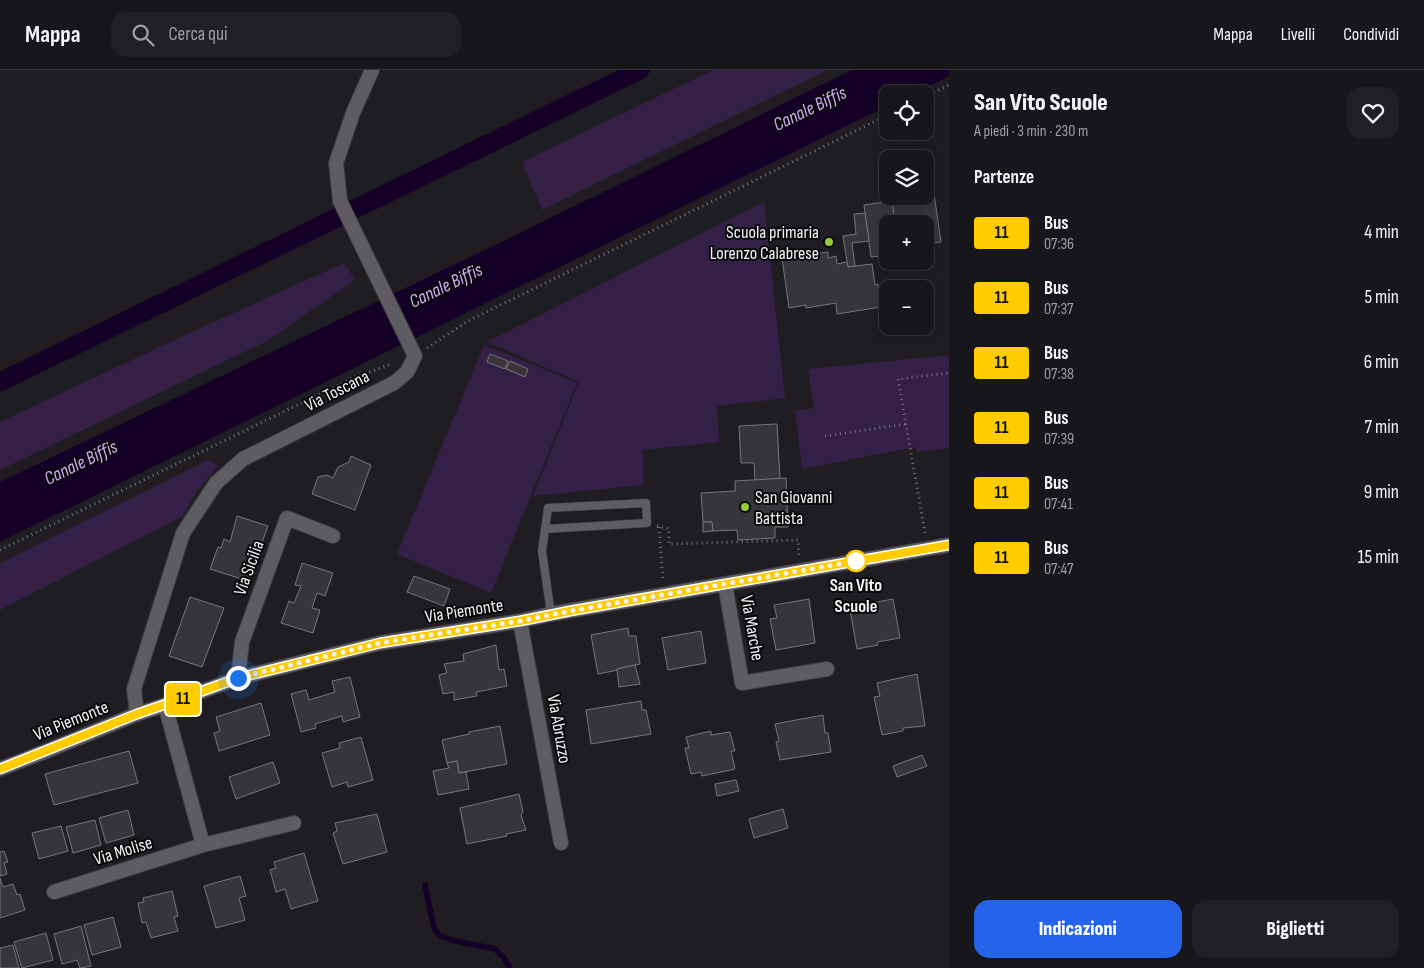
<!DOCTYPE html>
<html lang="it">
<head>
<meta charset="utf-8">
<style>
  :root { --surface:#17161a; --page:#201f23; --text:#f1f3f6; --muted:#9e9fa2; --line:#363539; --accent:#2563eb }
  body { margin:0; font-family:"Sofia Sans Condensed",sans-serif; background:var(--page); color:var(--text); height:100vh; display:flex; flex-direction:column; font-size:19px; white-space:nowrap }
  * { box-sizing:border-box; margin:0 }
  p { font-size:16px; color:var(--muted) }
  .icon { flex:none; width:28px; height:28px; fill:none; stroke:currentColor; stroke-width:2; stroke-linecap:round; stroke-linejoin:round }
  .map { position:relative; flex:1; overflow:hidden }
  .details { display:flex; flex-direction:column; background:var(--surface); width:475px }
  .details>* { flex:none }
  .badge { padding:0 10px; border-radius:4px; font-size:18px; line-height:32px }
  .fabs { position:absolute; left:879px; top:15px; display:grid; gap:10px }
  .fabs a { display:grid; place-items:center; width:55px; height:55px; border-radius:10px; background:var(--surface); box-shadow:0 2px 12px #0003,0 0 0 1px var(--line); font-size:25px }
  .you { position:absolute; width:25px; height:25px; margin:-12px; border:4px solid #fff; border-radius:50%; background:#1a73e8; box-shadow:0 0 0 8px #1a73e833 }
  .map>.badge { position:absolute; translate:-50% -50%; box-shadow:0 0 0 2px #fff }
  h2 { padding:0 25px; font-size:19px; line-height:45px }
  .round { display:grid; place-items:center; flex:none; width:52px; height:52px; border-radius:15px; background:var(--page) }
  .headline { display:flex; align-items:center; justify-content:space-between; height:85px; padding:0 25px }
  h1 { font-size:24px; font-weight:800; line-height:38px }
  .cta { display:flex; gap:10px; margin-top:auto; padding:10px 25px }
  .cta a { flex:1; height:58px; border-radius:15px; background:var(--accent); color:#fff; font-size:20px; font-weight:800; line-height:58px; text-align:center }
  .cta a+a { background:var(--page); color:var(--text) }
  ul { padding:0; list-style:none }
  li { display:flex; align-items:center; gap:15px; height:65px; padding:0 25px }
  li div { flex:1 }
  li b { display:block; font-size:19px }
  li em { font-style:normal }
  li .badge { min-width:55px; font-weight:700; text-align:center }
  header { display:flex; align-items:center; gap:30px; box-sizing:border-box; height:70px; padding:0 25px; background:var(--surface); border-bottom:1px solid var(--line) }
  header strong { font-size:24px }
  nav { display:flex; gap:28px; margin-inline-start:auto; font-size:18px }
  .search { width:350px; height:45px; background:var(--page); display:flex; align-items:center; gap:12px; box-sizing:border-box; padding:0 18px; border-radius:15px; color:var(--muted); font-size:19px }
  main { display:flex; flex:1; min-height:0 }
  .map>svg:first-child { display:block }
  .green { fill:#341f47 }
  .water { fill:#150027 }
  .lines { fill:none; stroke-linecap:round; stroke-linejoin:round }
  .stream { stroke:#150027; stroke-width:5.5 }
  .canal { stroke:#150027; stroke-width:19 }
  .building { fill:#37353a; stroke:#78757b }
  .service-casing { stroke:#3c3b3e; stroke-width:9 }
  .minor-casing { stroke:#3c3b3e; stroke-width:16 }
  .tertiary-casing { stroke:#3c3b3e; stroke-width:16 }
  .path { stroke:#767479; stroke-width:3; stroke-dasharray:1 4; stroke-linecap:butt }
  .service { stroke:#5e5b61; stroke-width:8 }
  .minor { stroke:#5e5b61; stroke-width:14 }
  .tertiary { stroke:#5e5b61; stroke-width:14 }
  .line-casing { stroke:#fff; stroke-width:11 }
  .line { stroke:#fc0; stroke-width:8 }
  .walk { stroke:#f3f2f5; stroke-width:5; stroke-dasharray:0 9 }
  .poi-dot { fill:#99cb35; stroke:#09080a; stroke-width:2 }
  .stop-dot { fill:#fff; stroke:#fc0; stroke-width:2.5 }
  .labels { text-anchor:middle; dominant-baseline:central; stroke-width:4; stroke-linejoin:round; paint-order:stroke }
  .poi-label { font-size:18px; fill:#f3f2f5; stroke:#09080a; text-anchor:end }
  .street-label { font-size:18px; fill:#f3f2f5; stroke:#09080a }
  .stop-label { font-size:18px; font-weight:bold; fill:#f3f2f5; stroke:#09080a }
  .water-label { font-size:19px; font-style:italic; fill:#d1abf7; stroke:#09080a }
</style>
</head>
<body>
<header>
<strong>Mappa</strong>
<div class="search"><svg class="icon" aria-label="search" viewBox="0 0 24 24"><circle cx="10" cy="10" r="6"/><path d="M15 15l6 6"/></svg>Cerca qui</div>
<nav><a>Mappa</a><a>Livelli</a><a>Condividi</a></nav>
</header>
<main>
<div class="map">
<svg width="949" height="898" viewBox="0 0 949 898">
  <rect width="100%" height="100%" fill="#1f1d22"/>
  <g class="green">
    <polygon points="713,0 827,0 542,140 522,92"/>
    <polygon points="764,132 785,328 717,336 719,372 643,380 643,415 533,426 579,312 487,272"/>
    <polygon points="344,193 355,210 267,271 0,400 0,352 183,266"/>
    <polygon points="484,275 577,313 491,523 397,484"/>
    <polygon points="949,285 949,378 917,382 915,377 802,399 795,341 814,338 808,299"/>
    <polygon points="208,390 218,396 197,421 183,446 0,540 0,493"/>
  </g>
  <polygon class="water" points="852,0 949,0 949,6 913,24 888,24 887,36 0,472 0,412 493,176"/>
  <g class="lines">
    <polyline class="stream" points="425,815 434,858 439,865 451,870 495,879 503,887 510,898"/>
    <polyline class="canal" points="0,312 640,0"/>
  </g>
  <g class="building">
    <polygon points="933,117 941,172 925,175 925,154 895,154 891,126 925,126 925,118"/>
    <polygon points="892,131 895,154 888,154 888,185 871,187 864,135"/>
    <polygon points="865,143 869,171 852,173 855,196 848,197 843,166 856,164 854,144"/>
    <polygon points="828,182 828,188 836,186 837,194 847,192 848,197 872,194 875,215 878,214 881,237 837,244 836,233 806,238 806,235 789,238 782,188"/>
    <polygon points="490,284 508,291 505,299 487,292"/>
    <polygon points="510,291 528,299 525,307 506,299"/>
    <polygon points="777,354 780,409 755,410 754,393 741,393 739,356"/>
    <polygon points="351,386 371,395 355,440 312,424 318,407 327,405 333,408 338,397 349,392"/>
    <polygon points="786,408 788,457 775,457 775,468 738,470 737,460 713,461 712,452 703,452 701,423 735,421 735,411"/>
    <polygon points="237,446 268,456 248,511 210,499 218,477 221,478 224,469 230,472"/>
    <polygon points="703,452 712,452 713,461 703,462"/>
    <polygon points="302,493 333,503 325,526 317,523 312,538 320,540 313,563 281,553 289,531 294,533 301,516 295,515"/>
    <polygon points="414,506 450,519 444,536 407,522"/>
    <polygon points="190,527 224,538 202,597 169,586"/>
    <polygon points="809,529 815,573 776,580 770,549 777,548 774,535"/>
    <polygon points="893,529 900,568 877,572 878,575 857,579 849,535 866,532 867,534"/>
    <polygon points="628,558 629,566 636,566 640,594 617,599 618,600 598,604 591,565"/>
    <polygon points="701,561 706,593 668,600 662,568"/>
    <polygon points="496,575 499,600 504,599 507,616 476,622 477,626 454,630 454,622 443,624 439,605 447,603 444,594 464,591 463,584"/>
    <polygon points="635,595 640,614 619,617 617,599"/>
    <polygon points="917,604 925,656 903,658 903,661 882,665 874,627 880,626 877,613"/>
    <polygon points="350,607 360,647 343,652 342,646 315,654 316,658 301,662 291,624 306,620 309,630 335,622 332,611"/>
    <polygon points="641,631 642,640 646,640 651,664 591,674 586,640"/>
    <polygon points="261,633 270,665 219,681 214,663 220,661 216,647"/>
    <polygon points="823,645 825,663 828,663 831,682 780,690 776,672 779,671 775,654"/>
    <polygon points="500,656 507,694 459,703 457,691 447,693 442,670 469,664 469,662"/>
    <polygon points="711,661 711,665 730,662 735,681 731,681 735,699 702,706 701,702 691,704 685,678 689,678 686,667"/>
    <polygon points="361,667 373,710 348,717 347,712 332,717 322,683 340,678 339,673"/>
    <polygon points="129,681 138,713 54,735 45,704"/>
    <polygon points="922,685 927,696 897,707 893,696"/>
    <polygon points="457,691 459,703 466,702 469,719 438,725 433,701 449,698 447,693"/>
    <polygon points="273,692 280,713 236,729 229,707"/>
    <polygon points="736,710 739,721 717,726 715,714"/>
    <polygon points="519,724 523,742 521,745 526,760 506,764 507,766 467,774 460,738"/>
    <polygon points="783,739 788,758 754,768 749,749"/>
    <polygon points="128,740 134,765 106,773 99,748"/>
    <polygon points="377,744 387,782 343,794 333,763 337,761 335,753"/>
    <polygon points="95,750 101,775 73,783 66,757"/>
    <polygon points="61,756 68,781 39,789 32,763"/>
    <polygon points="4,781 8,792 4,793 7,804 0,806 0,782"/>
    <polygon points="304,783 318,831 291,839 285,819 276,822 270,800 276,798 274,792"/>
    <polygon points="240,806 246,826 239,828 245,850 216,858 204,816"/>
    <polygon points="0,808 3,817 13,814 17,825 20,824 25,840 0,848"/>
    <polygon points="172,821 178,846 174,847 178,861 151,868 146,852 142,853 138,833 144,832 143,828"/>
    <polygon points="113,847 121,877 92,885 84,855"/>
    <polygon points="81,856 91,896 80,898 77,890 62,894 54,864"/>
    <polygon points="46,863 53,890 22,898 14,872"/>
    <polygon points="13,875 19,898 0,898 0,878"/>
  </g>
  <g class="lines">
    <g class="service-casing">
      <polyline id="service" points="545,459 647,453 646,433 548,438 542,481 551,544"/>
    </g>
    <g class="minor-casing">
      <g id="minor">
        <polyline points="725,514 742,613 827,599"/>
        <polyline points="520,551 561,773"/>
        <polyline points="238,608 242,572 287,448 333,466"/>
        <polyline points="165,635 203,775"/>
        <polyline points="137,644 134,619 183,463 216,413 243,389 394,313 407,302 415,286 340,131 336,93 353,43 372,0"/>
        <polyline points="54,822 203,775 294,753"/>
      </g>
    </g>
    <g class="tertiary-casing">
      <polyline id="tertiary" points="0,699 44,682 137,644 165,635 238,608 380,573 520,551 551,544 949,475"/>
    </g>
    <g class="path">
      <polyline points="925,27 949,15"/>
      <polyline points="427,278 470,250 888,45"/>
      <polyline points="825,366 906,354"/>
      <polyline points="657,456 669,459 669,474 798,470 799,488"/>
      <polyline points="659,457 663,511"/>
      <polyline points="925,463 898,309 949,303"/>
      <polyline points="0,480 355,307 392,294"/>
    </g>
    <use href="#service" class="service"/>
    <use href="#minor" class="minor"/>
    <use href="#tertiary" class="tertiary"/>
  </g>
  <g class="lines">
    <g class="line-casing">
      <polyline id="line" points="0,699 137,644 178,630 238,608 364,577 380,573 520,551 570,541 949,475"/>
    </g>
    <use href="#line" class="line"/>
    <polyline class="walk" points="238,608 380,573 520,551 570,541 856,491"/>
  </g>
  <g class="poi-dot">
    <circle cx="829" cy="172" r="5"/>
    <circle cx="745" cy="437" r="5"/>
  </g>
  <circle class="stop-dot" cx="856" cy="491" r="10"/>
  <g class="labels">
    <g class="poi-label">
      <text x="819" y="162">Scuola primaria<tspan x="819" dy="21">Lorenzo Calabrese</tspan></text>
      <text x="755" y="427" text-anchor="start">San Giovanni<tspan x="755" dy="21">Battista</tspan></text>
    </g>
    <g class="street-label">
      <text transform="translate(337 321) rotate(-27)">Via Toscana</text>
      <text transform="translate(249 498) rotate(-70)">Via Sicilia</text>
      <text transform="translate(464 541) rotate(-9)">Via Piemonte</text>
      <text transform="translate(752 558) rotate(80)">Via Marche</text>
      <text transform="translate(71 651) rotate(-22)">Via Piemonte</text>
      <text transform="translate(559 659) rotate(80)">Via Abruzzo</text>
      <text transform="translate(123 781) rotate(-17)">Via Molise</text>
    </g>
    <g class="stop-label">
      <text x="856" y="515">San Vito<tspan x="856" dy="21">Scuole</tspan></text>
    </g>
    <g class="water-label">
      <text transform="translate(810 39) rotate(-26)">Canale Biffis</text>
      <text transform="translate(446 216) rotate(-26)">Canale Biffis</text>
      <text transform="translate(81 393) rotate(-26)">Canale Biffis</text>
    </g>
  </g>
</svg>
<div class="fabs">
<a><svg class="icon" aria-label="locate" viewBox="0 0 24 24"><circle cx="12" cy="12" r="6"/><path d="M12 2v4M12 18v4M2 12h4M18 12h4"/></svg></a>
<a><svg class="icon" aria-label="layers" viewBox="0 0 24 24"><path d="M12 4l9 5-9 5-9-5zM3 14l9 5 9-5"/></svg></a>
<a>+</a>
<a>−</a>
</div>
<div class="you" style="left:238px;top:608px"></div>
<b class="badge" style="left:183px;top:629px;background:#fc0;color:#111">11</b>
</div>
<section class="details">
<div class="headline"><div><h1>San Vito Scuole</h1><p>A piedi · 3 min · 230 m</p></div><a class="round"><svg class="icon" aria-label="heart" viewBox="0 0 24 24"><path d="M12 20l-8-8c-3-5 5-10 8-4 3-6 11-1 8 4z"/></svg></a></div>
<h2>Partenze</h2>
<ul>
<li><span class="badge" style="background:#fc0;color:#111">11</span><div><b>Bus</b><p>07:36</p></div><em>4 min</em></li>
<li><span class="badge" style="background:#fc0;color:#111">11</span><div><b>Bus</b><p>07:37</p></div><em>5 min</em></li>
<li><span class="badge" style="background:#fc0;color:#111">11</span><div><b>Bus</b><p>07:38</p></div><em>6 min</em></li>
<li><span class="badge" style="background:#fc0;color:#111">11</span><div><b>Bus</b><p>07:39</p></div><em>7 min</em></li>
<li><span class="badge" style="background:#fc0;color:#111">11</span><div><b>Bus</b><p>07:41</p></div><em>9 min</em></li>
<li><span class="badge" style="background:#fc0;color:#111">11</span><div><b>Bus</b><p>07:47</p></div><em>15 min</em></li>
</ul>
<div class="cta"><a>Indicazioni</a><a>Biglietti</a></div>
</section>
</main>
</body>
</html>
